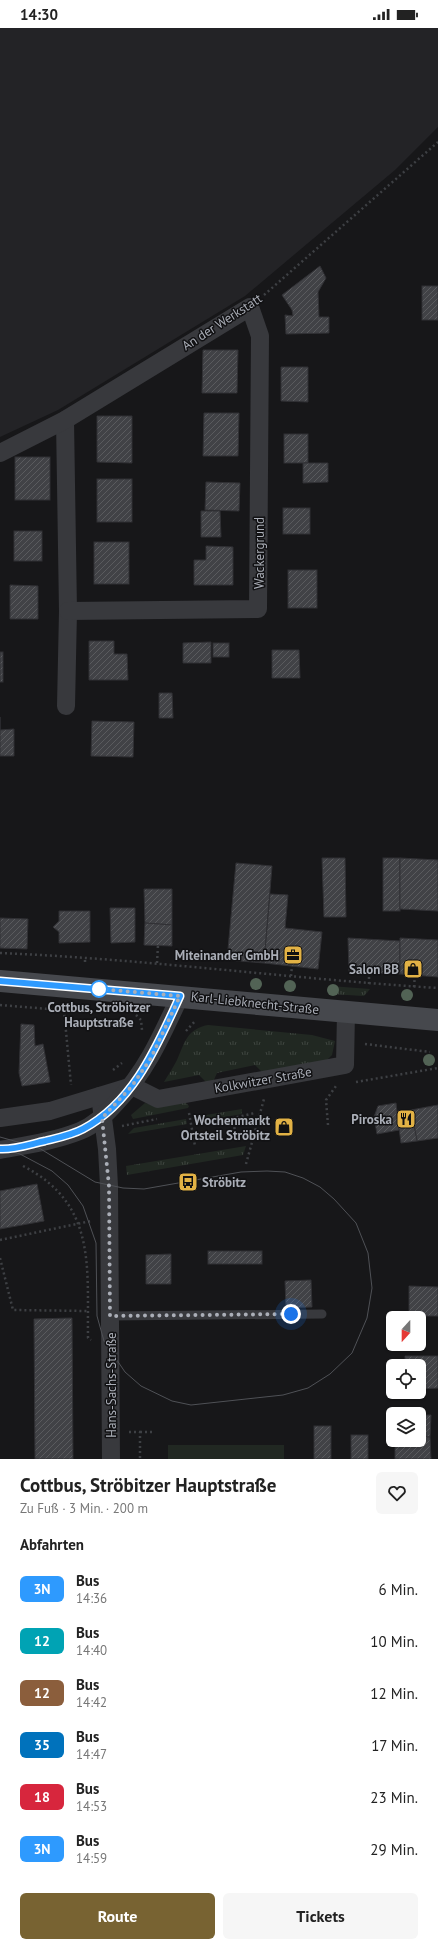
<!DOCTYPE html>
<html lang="de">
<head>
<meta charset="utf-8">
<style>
  :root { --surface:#fff; --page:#f6f6f6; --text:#222; --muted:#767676; --accent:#786332 }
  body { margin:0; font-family:"PT Sans",sans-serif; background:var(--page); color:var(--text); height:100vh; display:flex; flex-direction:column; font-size:15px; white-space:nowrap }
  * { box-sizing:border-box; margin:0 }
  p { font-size:13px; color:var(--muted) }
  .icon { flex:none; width:22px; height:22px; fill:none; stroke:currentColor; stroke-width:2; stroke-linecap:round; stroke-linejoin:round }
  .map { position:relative; height:1431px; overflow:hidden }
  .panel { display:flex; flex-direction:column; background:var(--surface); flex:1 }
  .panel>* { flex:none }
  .badge { padding:0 8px; border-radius:6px; font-size:14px; line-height:26px }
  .needle { width:26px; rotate:201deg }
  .controls { position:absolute; left:386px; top:1283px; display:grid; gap:8px }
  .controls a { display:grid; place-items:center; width:40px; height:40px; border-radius:6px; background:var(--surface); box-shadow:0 1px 3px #0004; font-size:20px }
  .you { position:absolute; width:20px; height:20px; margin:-10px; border:3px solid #fff; border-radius:50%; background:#1a73e8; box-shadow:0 0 0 6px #1a73e833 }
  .map>.badge { position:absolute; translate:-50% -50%; box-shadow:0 0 0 2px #fff }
  h2 { padding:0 20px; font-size:15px; line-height:36px }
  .round { display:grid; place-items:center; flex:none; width:42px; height:42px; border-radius:6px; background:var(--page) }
  .headline { display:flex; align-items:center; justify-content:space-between; height:68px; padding:0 20px }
  h1 { font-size:19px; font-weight:700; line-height:30px }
  .primary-button { display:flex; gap:8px; margin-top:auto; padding:8px 20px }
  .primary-button a { flex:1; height:46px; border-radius:6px; background:var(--accent); color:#fff; font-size:16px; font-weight:700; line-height:46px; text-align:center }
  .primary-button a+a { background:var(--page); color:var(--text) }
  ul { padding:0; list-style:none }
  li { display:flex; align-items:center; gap:12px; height:52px; padding:0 20px }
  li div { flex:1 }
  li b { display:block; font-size:15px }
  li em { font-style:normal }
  li .badge { min-width:44px; font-weight:700; text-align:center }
  .status { display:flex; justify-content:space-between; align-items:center; height:28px; padding:0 20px; background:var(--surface); direction:ltr }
  .status svg { height:11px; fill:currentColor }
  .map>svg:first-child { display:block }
  .built { fill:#232326 }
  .grass { fill:url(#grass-tufts) }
  .pitch { fill:#212822 }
  .building { fill:url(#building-hatch); stroke:#313135 }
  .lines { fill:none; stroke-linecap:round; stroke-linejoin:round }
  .path { stroke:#3e4044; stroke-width:2.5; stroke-dasharray:2 3; stroke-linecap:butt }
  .lane { stroke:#38393d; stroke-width:9 }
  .street { stroke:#38393d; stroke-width:18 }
  .secondary { stroke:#46484d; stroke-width:22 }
  .tram { stroke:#4f5156; stroke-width:1 }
  .tree { fill:#526355 }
  .line-casing { stroke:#fff; stroke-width:9 }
  .line { stroke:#2e9afe; stroke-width:6 }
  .walk { stroke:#aaaeb7; stroke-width:4; stroke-dasharray:0 7.2 }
  .stop-dot { fill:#fff; stroke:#2e9afe; stroke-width:2 }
  .labels { text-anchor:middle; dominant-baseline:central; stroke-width:3; stroke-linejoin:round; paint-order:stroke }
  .street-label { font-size:13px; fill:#aaaeb7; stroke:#121214 }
  .poi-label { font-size:13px; font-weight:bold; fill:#aaaeb7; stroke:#121214; text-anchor:end }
  .stop-label { font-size:13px; font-weight:bold; fill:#aaaeb7; stroke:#121214 }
</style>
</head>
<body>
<div class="status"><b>14:30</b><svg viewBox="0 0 49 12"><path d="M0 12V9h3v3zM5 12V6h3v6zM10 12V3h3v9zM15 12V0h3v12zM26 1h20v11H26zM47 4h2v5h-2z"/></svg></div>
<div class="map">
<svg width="438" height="1431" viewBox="0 0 438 1431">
  <defs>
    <pattern id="grass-tufts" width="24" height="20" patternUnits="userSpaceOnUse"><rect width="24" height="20" fill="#212822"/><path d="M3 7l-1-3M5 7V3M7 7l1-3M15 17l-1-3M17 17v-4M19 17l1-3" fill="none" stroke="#3f4540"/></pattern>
    <pattern id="building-hatch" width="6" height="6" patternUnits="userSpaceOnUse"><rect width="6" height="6" fill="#414246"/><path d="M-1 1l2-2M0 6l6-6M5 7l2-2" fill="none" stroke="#5a5b5e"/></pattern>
  </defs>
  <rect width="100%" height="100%" fill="#171719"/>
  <polygon class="built" points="0,0 438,0 438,99 395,142 245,268 58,382 0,409"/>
  <g class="grass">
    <polygon points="330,958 370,961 364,968 330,966"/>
    <path d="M208 997 312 1007 335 1013 332 1027 324 1035 263 1045 255 1037 217 1045 213 1054 207 1055 199 1047 164 1054C168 1047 173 1040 177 1032 185 1014 187 1001 208 997Z"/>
    <polygon points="184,1073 189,1078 188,1080 133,1091 131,1087 145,1075 156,1078"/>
    <polygon points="242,1081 242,1086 195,1094 194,1089"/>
    <polygon points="186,1091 187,1096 128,1106 134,1100"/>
    <polygon points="246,1118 243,1127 127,1147 126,1138"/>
  </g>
  <rect class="pitch" x="168" y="1417" width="116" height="14"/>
  <g class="building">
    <polygon points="320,238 326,250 318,264 319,289 329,289 329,305 286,306 285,287 293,288 292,282 282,267"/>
    <rect x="422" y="258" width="16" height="34"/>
    <polygon points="203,322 238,322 237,365 202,365"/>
    <polygon points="281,339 308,339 308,374 281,373"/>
    <polygon points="204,385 239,385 238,428 203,428"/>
    <polygon points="97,388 132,388 132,435 97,434"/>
    <rect x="284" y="406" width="24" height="29"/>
    <rect x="15" y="429" width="35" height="43"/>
    <polygon points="303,435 328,435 328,454 303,455"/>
    <rect x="97" y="451" width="35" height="43"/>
    <polygon points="206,454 240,455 239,483 205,482"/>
    <rect x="283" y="480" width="27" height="26"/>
    <polygon points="201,483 220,483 221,509 201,509"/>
    <rect x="14" y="503" width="28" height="30"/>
    <rect x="94" y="514" width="35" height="42"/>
    <polygon points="206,518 233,519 233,557 194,557 194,532 206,532"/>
    <rect x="288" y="542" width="29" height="38"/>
    <polygon points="10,557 38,558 38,591 10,591"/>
    <polygon points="89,613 114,613 114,626 127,626 128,652 89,652"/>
    <polygon points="211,614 211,635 183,635 183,615"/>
    <rect x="213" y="615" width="16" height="14"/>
    <polygon points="272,622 299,622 300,650 272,650"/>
    <rect x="0" y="624" width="3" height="30"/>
    <polygon points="159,665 172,665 173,690 159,690"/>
    <polygon points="0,689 0,702 14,701 14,728 0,728"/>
    <polygon points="92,693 134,694 133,729 91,728"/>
    <polygon points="322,830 345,830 346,889 324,889"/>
    <rect x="383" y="830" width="17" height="53"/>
    <polygon points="400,830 438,832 438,883 400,881"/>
    <polygon points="236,835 272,838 264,935 227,932"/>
    <polygon points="144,861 172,861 172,897 145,895"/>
    <polygon points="270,866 288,867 285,900 322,904 318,941 264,935"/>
    <polygon points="110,880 135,880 135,914 111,915"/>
    <polygon points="59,883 90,883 90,914 59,915 59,904 53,899 59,893"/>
    <polygon points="0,890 28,891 27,921 0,920"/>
    <polygon points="145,895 172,897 172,918 144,917"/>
    <polygon points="348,910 400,913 400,946 349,944"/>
    <polygon points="400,910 438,912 438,949 400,946"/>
    <polygon points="21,996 34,997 35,1018 43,1016 50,1054 22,1058 19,1045"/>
    <polygon points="396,1075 399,1102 377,1106 374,1089 378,1078"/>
    <polygon points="438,1077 438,1110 417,1113 411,1082"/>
    <polygon points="411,1082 417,1113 401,1115 397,1085"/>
    <polygon points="37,1156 44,1193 0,1201 0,1163"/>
    <rect x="208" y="1223" width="54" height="13"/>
    <polygon points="171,1226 171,1256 146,1256 146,1227"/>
    <polygon points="311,1252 312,1279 286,1280 285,1253"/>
    <polygon points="409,1258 438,1259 438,1288 409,1288"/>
    <polygon points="72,1290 73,1431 35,1431 34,1291"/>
    <polygon points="405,1328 438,1328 438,1360 419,1361 419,1338 405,1338"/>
    <polygon points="419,1387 431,1387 430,1409 419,1409"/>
    <rect x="314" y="1398" width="17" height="33"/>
    <rect x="351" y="1407" width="17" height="24"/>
    <polygon points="419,1409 430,1409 431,1431 395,1431 395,1412 419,1412"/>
  </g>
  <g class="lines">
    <g class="path">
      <polyline points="264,267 438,114"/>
      <path d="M0 925C146 931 292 951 438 960"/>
      <polyline points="85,934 85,929"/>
      <polyline points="157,935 158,917"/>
      <polyline points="291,948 292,938"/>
      <polyline points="369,956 369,945"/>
      <polyline points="414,959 415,947"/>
      <polyline points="0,977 73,983"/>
      <polyline points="64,982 71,1057"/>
      <polyline points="136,987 141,992 142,1002"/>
      <polyline points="186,1003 196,992"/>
      <polyline points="365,1016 430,1024"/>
      <polyline points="113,1042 122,1035"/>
      <polyline points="356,1054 438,1040"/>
      <polyline points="189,1085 195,1118"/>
      <polyline points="328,1097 326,1072 336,1058"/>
      <polyline points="122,1098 157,1091"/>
      <polyline points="236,1111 233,1090 255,1085"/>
      <polyline points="246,1136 264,1071"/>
      <path d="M23 1138C97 1176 87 1239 88 1310L91 1312"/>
      <polyline points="0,1212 91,1193"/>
      <polyline points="0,1230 13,1282 88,1283"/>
      <polyline points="129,1404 140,1404 140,1431"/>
      <polyline points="140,1404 155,1404"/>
    </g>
    <polyline class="lane" points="110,1288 322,1286"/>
    <g class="street">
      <polyline points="65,392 68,583 66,678"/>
      <polyline points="0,425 65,392 250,279 260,308 258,581 68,583"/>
      <polyline points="100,1068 107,1121 109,1158 111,1431"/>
      <polyline points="0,1090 50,1083 132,1058 158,1071 345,1037 346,984"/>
      <path d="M0 1122C27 1117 55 1113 80 1103 95 1097 106 1086 116 1075 147 1042 161 1009 180 968"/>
    </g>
    <polyline class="secondary" points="0,953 438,992"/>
    <polyline class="tram" points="0,1109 39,1120 95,1154 123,1160 144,1161 241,1144 267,1143 285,1144 303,1150 320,1159 334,1171 356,1195 368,1225 372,1260 367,1290 352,1325 330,1346 308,1360 283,1367 191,1377 172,1373 141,1358 125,1344 104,1313 97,1288 96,1215 83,1178 68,1157 52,1143 20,1126 3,1121"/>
  </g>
  <g class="tree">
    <circle cx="256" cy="956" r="6"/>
    <circle cx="290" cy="958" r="6"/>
    <circle cx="333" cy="962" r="6"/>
    <circle cx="407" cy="967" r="6"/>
    <circle cx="429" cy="1032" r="6"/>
  </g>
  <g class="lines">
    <g class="line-casing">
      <path id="line" d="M0 953 180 968C157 1018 134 1074 83 1101 72 1107 57 1110 45 1113 31 1116 14 1122 0 1121"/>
    </g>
    <use href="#line" class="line"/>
    <polyline class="walk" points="99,961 180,968 151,1030 132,1058 102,1090 109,1158 110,1288 291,1286"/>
  </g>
  <defs>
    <g id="office-square" transform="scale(1)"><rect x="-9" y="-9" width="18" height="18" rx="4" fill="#e2b245" stroke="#121214"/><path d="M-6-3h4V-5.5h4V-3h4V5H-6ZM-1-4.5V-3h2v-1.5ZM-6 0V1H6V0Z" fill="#111"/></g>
    <g id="shop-square" transform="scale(1)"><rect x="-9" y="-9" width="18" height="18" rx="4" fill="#e2b245" stroke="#121214"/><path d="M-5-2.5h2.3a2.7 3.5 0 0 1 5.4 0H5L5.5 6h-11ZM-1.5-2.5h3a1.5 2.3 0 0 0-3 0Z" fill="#111"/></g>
    <g id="restaurant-square" transform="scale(1)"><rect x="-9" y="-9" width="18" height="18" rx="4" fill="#e2b245" stroke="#121214"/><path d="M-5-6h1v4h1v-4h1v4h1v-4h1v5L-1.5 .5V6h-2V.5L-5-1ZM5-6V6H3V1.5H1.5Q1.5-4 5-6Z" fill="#111"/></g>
    <g id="bus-square" transform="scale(1)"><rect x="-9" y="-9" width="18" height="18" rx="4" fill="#e2b245" stroke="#121214"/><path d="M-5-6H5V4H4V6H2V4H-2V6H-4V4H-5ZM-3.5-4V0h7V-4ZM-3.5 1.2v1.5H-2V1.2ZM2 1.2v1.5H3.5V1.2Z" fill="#111"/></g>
  </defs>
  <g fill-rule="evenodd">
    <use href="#office-square" x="293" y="927"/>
    <use href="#shop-square" x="413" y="941"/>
    <use href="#restaurant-square" x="406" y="1091"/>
    <use href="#shop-square" x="284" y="1099"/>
    <use href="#bus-square" x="188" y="1154"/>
  </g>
  <circle class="stop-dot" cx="99" cy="961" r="8"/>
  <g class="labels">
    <g class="street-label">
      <text transform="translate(222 294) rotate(-33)">An der Werkstatt</text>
      <text transform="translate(259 525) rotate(-90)">Wackergrund</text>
      <text transform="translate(255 975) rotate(6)">Karl-Liebknecht-Straße</text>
      <text transform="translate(263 1052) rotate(-10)">Kolkwitzer Straße</text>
      <text transform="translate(111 1357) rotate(-90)">Hans-Sachs-Straße</text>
    </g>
    <g class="poi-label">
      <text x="279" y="927">Miteinander GmbH</text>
      <text x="399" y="941">Salon BB</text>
      <text x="392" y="1091">Piroska</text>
      <text x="270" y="1092">Wochenmarkt<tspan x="270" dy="15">Ortsteil Ströbitz</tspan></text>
      <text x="202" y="1154" text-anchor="start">Ströbitz</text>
    </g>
    <g class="stop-label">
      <text x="99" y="979">Cottbus, Ströbitzer<tspan x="99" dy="15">Hauptstraße</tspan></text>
    </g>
  </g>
</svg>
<div class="controls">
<a><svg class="needle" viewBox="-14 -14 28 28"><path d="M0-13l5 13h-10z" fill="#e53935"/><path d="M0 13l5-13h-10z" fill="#767676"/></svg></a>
<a><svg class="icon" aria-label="locate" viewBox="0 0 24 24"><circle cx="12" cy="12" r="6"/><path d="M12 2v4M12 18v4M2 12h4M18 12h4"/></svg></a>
<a><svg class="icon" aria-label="layers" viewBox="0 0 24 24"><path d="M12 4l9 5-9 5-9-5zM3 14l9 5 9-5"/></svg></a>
</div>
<div class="you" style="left:291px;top:1286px"></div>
</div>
<section class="panel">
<div class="headline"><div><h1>Cottbus, Ströbitzer Hauptstraße</h1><p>Zu Fuß · 3 Min. · 200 m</p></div><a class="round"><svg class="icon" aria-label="heart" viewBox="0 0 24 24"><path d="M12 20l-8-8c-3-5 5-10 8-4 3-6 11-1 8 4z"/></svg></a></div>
<h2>Abfahrten</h2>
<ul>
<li><span class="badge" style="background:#2e9afe;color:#fff">3N</span><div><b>Bus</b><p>14:36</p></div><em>6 Min.</em></li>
<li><span class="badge" style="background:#00a3b4;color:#fff">12</span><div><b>Bus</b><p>14:40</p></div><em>10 Min.</em></li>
<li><span class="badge" style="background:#8b5e3c;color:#fff">12</span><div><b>Bus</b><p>14:42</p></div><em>12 Min.</em></li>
<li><span class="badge" style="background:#0072bc;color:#fff">35</span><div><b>Bus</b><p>14:47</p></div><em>17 Min.</em></li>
<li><span class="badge" style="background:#d7263d;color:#fff">18</span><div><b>Bus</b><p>14:53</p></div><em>23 Min.</em></li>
<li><span class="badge" style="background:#2e9afe;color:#fff">3N</span><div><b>Bus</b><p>14:59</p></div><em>29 Min.</em></li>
</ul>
<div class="primary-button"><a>Route</a><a>Tickets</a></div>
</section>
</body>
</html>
